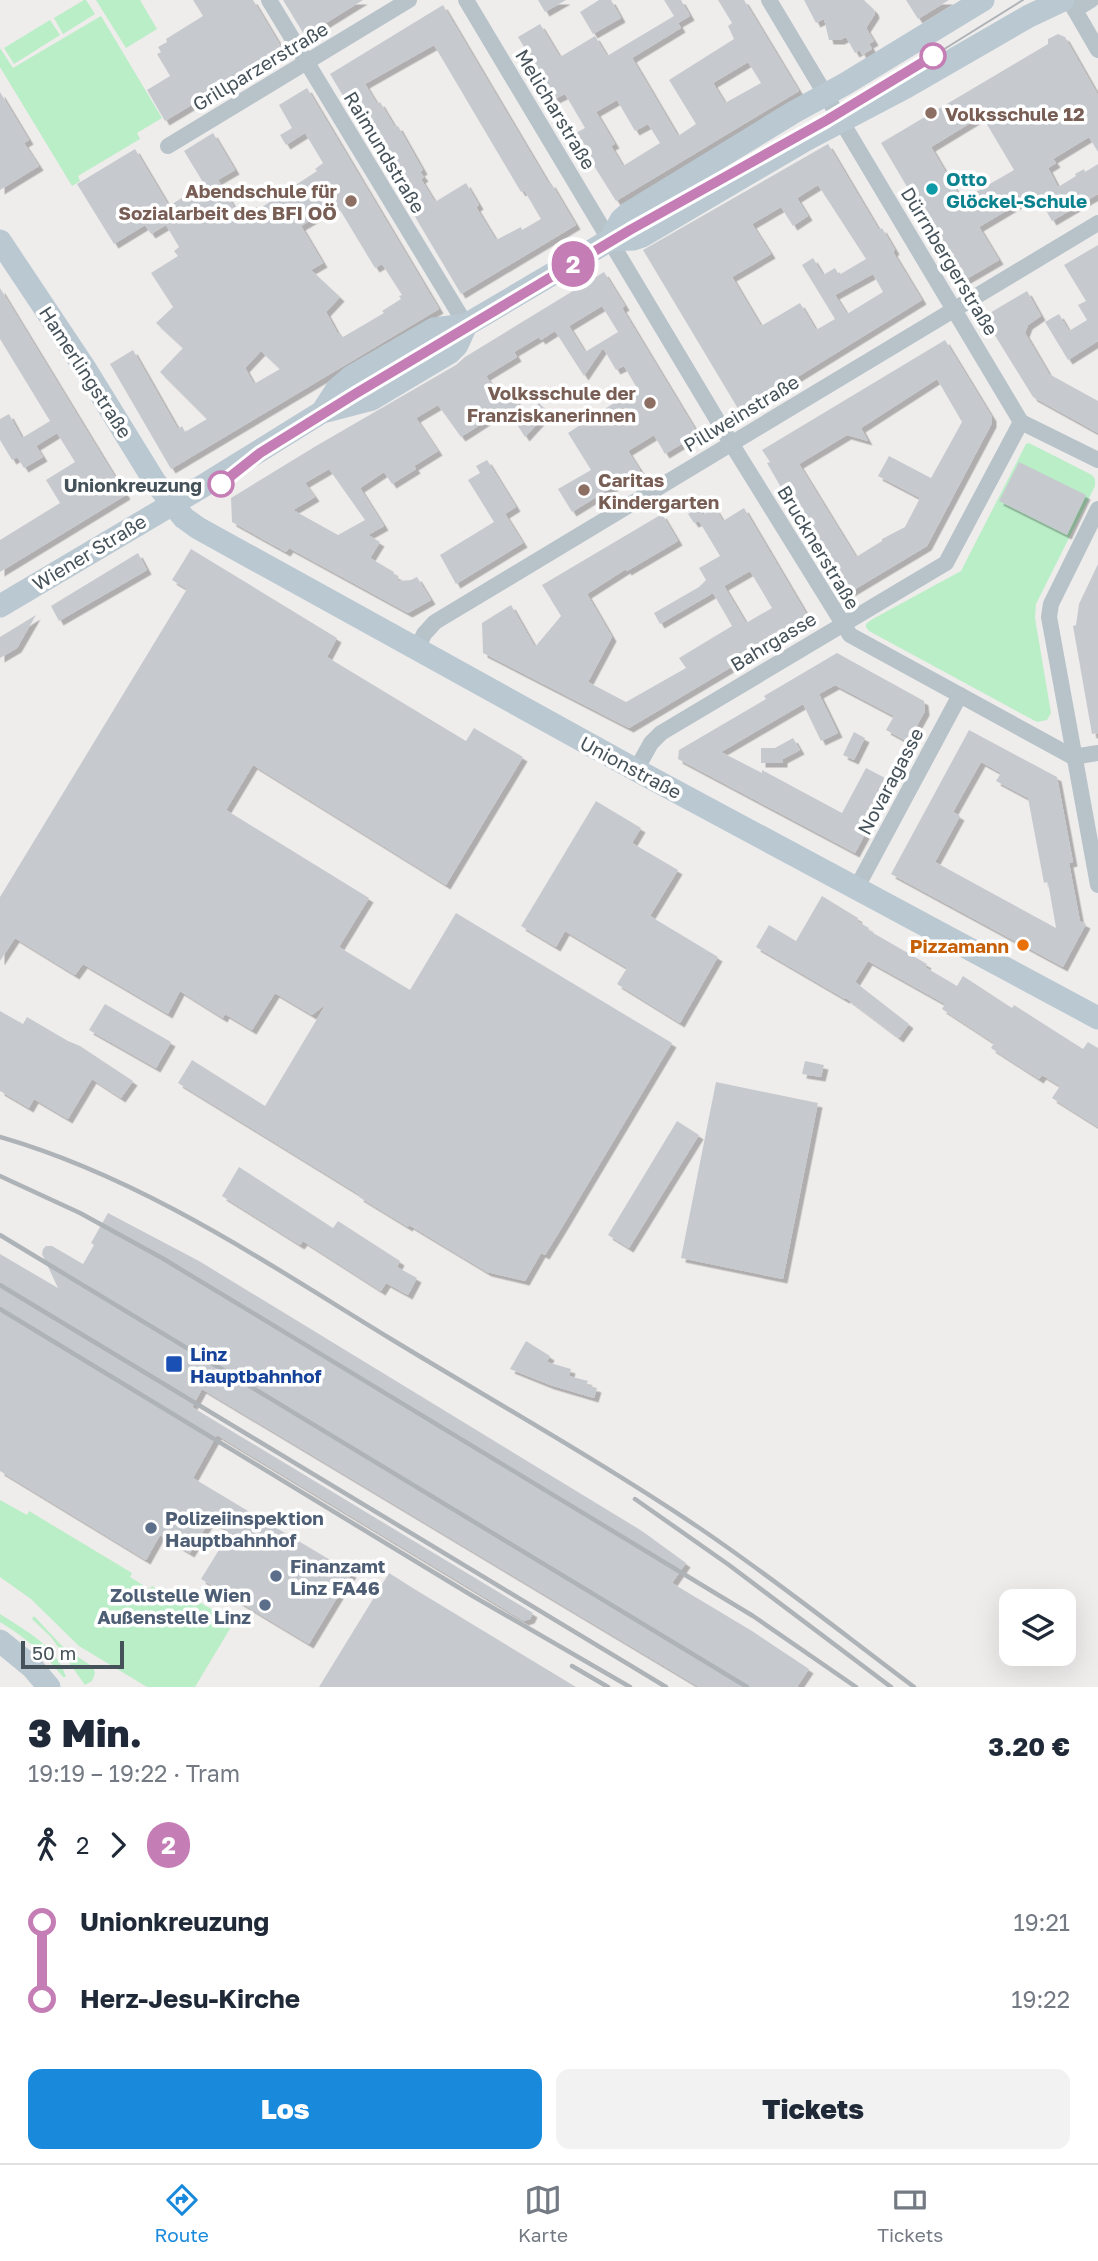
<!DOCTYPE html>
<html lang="de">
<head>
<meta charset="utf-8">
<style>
  :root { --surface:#fff; --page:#f2f2f3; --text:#1f2937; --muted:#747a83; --line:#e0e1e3; --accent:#1989dc }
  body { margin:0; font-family:"Golos Text",sans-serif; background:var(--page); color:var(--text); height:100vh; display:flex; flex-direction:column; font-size:26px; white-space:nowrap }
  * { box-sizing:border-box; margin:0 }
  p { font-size:23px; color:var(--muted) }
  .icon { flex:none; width:38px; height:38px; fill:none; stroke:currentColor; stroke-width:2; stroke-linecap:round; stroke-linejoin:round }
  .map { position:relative; height:1687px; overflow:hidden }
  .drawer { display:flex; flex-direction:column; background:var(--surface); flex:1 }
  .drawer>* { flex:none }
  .badge { padding:0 14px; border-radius:23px; font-size:24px; line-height:46px }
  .tools { position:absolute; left:999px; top:1589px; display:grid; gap:14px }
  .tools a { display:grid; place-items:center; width:77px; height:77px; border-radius:14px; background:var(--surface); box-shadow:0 7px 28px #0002; font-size:35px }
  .scale { position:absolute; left:21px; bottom:18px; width:103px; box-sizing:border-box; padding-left:7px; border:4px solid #455259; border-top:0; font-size:19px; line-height:24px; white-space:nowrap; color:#455259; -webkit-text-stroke:5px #fff; paint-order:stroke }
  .map>.badge { position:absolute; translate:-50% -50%; box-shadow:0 0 0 4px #fff }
  .legs { display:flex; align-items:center; gap:10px; height:77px; padding:0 28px; font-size:23px }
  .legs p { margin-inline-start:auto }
  .overview { display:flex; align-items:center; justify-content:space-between; height:119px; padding:0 28px }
  h1 { font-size:38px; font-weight:800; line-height:52px }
  .cta { display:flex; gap:14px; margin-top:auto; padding:14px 28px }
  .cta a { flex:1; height:80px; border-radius:14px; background:var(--accent); color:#fff; font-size:28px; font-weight:800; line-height:80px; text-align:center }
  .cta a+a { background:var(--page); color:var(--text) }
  ul { padding:0 28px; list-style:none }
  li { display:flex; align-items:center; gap:24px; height:77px; font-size:26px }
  li i { display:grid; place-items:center; width:10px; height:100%; margin:0 9px; background:currentColor }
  li i::after { content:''; width:18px; height:18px; margin:-9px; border:5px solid; border-radius:50%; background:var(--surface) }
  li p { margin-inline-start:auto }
  li:first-child i { background:linear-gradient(#0000 50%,currentColor 0) }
  li:last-child i { background:linear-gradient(currentColor 50%,#0000 0) }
  .dock { display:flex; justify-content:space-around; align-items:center; height:98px; border-top:2px solid var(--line); background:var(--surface); font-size:19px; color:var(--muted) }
  .dock a { display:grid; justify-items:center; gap:4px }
  .dock .active { color:var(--accent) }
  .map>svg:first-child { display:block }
  .green { fill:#b9eec6 }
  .building { fill:#c6cacf; fill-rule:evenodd; filter:url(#shadow) }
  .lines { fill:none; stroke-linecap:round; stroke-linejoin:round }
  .minor { stroke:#b7c3c9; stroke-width:16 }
  .secondary { stroke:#b9c8d1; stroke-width:23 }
  .tram { stroke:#aeb3b7; stroke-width:2 }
  .rail { stroke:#aeb3b7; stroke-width:4.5 }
  .line-1-casing { stroke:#fff; stroke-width:16 }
  .line-1 { stroke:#c57eb5; stroke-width:10 }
  .stop-1-dot { fill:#fff; stroke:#c57eb5; stroke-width:3.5 }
  .education-dot { fill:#8d6e63; stroke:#fff; stroke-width:2.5 }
  .culture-dot { fill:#0f9aa8; stroke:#fff; stroke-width:2.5 }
  .food-dot { fill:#e8710a; stroke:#fff; stroke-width:2.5 }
  .transit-dot { fill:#1a4fb4; stroke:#fff; stroke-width:2.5 }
  .service-dot { fill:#5c6f8a; stroke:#fff; stroke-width:2.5 }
  .labels { text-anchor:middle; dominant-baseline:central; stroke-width:7; stroke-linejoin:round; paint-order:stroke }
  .street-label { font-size:19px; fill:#455259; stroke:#fff }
  .education-label { font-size:19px; font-weight:bold; fill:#785e54; stroke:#fff; text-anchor:start }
  .culture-label { font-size:19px; font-weight:bold; fill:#0d838f; stroke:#fff; text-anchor:start }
  .stop-label { font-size:19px; font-weight:bold; fill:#455259; stroke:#fff; text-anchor:end }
  .food-label { font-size:19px; font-weight:bold; fill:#c56008; stroke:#fff; text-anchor:end }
  .transit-label { font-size:19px; font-weight:bold; fill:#164399; stroke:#fff; text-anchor:start }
  .service-label { font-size:19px; font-weight:bold; fill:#4e5e75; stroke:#fff; text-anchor:start }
</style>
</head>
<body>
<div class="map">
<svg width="1098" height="1687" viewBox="0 0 1098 1687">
  <defs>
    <filter id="shadow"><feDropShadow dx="4.5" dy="4.5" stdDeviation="0" flood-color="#0004"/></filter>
  </defs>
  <rect width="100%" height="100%" fill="#efecec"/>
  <g class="green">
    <polygon points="84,0 86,0 95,14 63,34 54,18"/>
    <polygon points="96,0 140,0 157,29 126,48"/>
    <polygon points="101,16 162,118 137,133 140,139 78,176 80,181 72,186 0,67 0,48 13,68"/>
    <polygon points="50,20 60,35 14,64 4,48"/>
    <polygon points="1029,443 1092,475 1095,479 1095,486 1036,604 1035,618 1051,713 1047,720 1037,722 869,631 866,627 866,624 871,620 961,571 1026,444"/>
    <polygon points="0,1500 27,1515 29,1511 132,1573 130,1577 149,1589 152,1586 183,1605 192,1598 234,1622 195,1687 147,1687 79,1646 31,1599 0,1577"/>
    <path d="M0 1614C25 1630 57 1647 66 1677H63C45 1654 25 1637 0 1622Z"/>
    <polygon points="34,1616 62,1646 93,1667 95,1673 92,1681 85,1685 51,1637 32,1619"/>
  </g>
  <g class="building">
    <polygon points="193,0 253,0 283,50 165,121 147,90 170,76 157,54 161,52 158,47 167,42 166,39 203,16"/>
    <polygon points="283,0 363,0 305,36"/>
    <polygon points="538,0 566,0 545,12"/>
    <polygon points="599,0 611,0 621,18 593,34 580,12"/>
    <path d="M664 0H681L690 16 678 23 681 28 632 58 678 136 696 124 669 80 734 39 728 26 732 23 718 0H744L799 91 616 201 574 134 585 128 565 94 555 99 518 37 540 24 560 57 595 36 607 56 674 16ZM748 62 761 83 725 103 713 83ZM617 100 635 131 648 124 660 143 623 166 611 146 615 144 596 112Z"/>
    <polygon points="804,0 864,0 874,10 875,14 866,28 874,41 869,44 872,49 862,55 860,50 855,53 846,37 840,40 829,40 824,19 816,23"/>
    <polygon points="906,0 949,0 918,19"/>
    <path d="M443 5 549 184 551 183 576 225 461 294 330 74ZM434 45 521 192 524 190 541 219 522 230 521 227 496 240 476 207 479 205 466 183 435 202 421 179 424 177 420 172 423 170 398 126 395 127 380 102 377 104 365 84Z"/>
    <path d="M1058 34 1065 37 1098 95V152L1089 137 1053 159 1056 163 1048 168 1058 187 1076 176 1075 174 1084 169 1085 172 1098 164V194L1052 221 1036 193 979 227 999 260 963 281 881 143 1048 44V39ZM982 116 1014 170 962 200 931 147Z"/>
    <path d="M307 88 439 309 171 469 110 364 133 350 178 429 182 426 185 432 207 419 160 372 183 348 156 323 173 307 151 273 178 256 174 251 179 247 166 225 151 234 145 225 114 244 77 184 135 149 169 206 204 184 184 151 213 133 235 170 218 180 240 217 257 207 259 209 317 171 315 169 323 163 305 133 286 145 280 135 292 128 279 105ZM337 205 375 268 382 264 402 295 399 296 401 299 382 311 384 313 343 337 340 333 338 334 326 312 340 297 311 270 323 263 301 226ZM261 351 280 369 254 384 245 368Z"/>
    <polygon points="0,92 29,140 24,143 39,166 0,190"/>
    <path d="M828 144 879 230 882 228 895 250 893 252 922 300 765 397V399L740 412 643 250ZM818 185 866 259 839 275 835 268 823 275 813 258 802 265 835 319 816 330 800 303 761 326 732 277 771 254 752 224 781 207 793 226 808 216 797 198ZM873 274 883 292 847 314 835 295Z"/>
    <polygon points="1098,245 1098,341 1068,360 1045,322 1059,314 1069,331 1087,320 1078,305 1086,301 1064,265"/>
    <path d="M604 272 625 306 622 308 698 434 665 454 654 435 628 451 640 470 572 512 558 489 591 470 568 433 637 388 624 366 616 370 603 348 584 376 555 331 541 340 539 337 514 352 517 357 486 376 501 399 511 392 527 418 539 403 548 412 525 437 506 408 461 437 438 405 416 418 438 451 414 466 416 469 392 484 384 472 360 488 384 526 368 535 380 542 370 558 394 572 393 574 398 576V581L411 580 417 577 431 600 408 613 289 548 286 552 232 522 231 498 316 446 456 365 465 357ZM602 306 618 332 585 352 569 326ZM329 469 365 520 338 535 293 510 315 497 305 483Z"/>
    <polygon points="0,288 126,495 0,572 0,540 60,503 46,480 75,462 57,433 36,446 43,457 24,468 17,457 12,460 0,440 0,419 9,414 22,438 50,421 0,339"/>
    <polygon points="1027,291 1041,316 1028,325 1025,333 1049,374 1098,401 1098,433 1033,397 986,321 988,314"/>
    <path d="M945 340 992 417V423L927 546 847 594 786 489 783 491 767 463 770 462 762 450ZM937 379 962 422 931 478 889 456 878 476 920 498 905 527 882 539V541L856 557 799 464 847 435 868 441 861 428Z"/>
    <polygon points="487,460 516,507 505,514 523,543 456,584 440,555 494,522 468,480 480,473 476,466"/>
    <polygon points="1019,462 1086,495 1067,535 999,501"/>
    <path d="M699 507 703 515 715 508 723 521 744 508 810 620 629 728 483 653 482 623 511 605 535 647 561 616 542 585 662 514 678 541 627 571 626 569 587 594 612 637 588 682 626 702 686 668 679 658 732 626 713 593 660 624 654 613 699 587 706 580 699 568 720 556 699 521 694 523 688 514ZM750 571 772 608 746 623 724 586Z"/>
    <polygon points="191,549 337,638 327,657 466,741 474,728 523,757 446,885 253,765 226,810 369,898 339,947 410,990 456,913 672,1043 561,1229 545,1255 541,1253 525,1281 487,1272 409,1225 408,1227 359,1197 360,1195 178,1083 192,1060 265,1106 326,1004 312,1015 275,993 252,1030 225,1014 223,1018 180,991 168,1014 83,964 75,975 15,938 0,961 0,897 187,589 172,580"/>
    <polygon points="138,553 147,570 59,621 51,606"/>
    <polygon points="1098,564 1098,733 1092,734 1073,626 1076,625 1079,604"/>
    <polygon points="36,615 17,648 0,658 0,637"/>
    <polygon points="837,653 924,701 925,711 908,742 886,730 894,716 835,685 819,694 838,733 821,741 803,704 721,752 762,773 762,770 842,813 866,768 889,780 865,825 869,827 855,853 678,759 679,750 766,699 764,696"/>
    <path d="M969 730 1057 777 1073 862 1069 863 1080 921 1086 924 1063 967 891 874ZM981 762 1001 773 996 781 1028 798 1044 883 1048 882 1056 928 935 862 960 816 953 812Z"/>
    <polygon points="854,732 865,738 854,760 843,755"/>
    <polygon points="793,738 800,750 783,759 783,763 761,763 761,748 775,748"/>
    <polygon points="596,801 641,828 632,843 678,870 650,916 718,957 680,1023 617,984 627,968 565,931 556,947 521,926"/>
    <polygon points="822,896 858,918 857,921 869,928 868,930 927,964 925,967 957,986 963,976 1012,1008 1014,1005 1083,1049 1088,1042 1098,1048 1098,1127 1052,1098 1060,1086 1042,1075 1039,1079 991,1048 994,1043 942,1009 945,1004 868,961 855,982 909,1024 899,1038 846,998 845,999 756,947 769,925 796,941"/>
    <polygon points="105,1004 171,1042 156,1068 89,1030"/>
    <polygon points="0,1011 23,1024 27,1017 68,1041 80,1046 133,1081 121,1098 92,1079 68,1119 34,1099 29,1108 0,1091"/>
    <polygon points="805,1061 824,1065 821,1077 802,1074"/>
    <polygon points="716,1082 818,1103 783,1279 681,1258"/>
    <polygon points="677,1121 699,1135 629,1248 608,1235"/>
    <polygon points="239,1167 333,1228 338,1221 400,1261 397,1267 417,1278 408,1295 386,1283 381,1291 303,1241 300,1245 222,1196"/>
    <polygon points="108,1213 199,1261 642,1531 686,1563 672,1583 752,1631 809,1669 797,1687 699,1687 202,1389 192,1407 533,1613 530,1619 524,1621 519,1618 217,1435 193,1478 352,1573 309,1644 201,1579 230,1532 210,1520 190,1553 160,1535 146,1560 0,1471 0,1254 58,1288 42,1254 43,1249 46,1246 52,1246 83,1264 94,1245 91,1243"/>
    <polygon points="526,1341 550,1356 547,1362 571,1369 569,1376 588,1381 586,1385 597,1388 594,1398 550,1385 510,1369"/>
    <polygon points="389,1573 416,1590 576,1687 319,1687"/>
  </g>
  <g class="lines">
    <g class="minor">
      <polyline points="269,0 466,325"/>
      <polyline points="466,0 731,443 850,635 1073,757 1098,753"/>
      <polyline points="769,0 1021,422"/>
      <polyline points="1069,0 1098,50"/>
      <polyline points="1075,10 1091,0"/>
      <polyline points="168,146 409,0"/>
      <polyline points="1098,509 1051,604 1049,617 1098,885"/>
      <polyline points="417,650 424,634 435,622 1098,223"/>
      <polyline points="636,770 651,743 661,733 946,563 1021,422 1098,460"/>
      <polyline points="857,887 960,695"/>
    </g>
    <g class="secondary">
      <polyline points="610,240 621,220 629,213 794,112 845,84 983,0"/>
      <polyline points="0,241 86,370 155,482 184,518 198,528 636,770 1098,1018"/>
      <polyline points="322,412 337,389 351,377 434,329 466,325 610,240 633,239 642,236 807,139 906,87 1029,16 1063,0"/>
      <polyline points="0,606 198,489 322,412 372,399 449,353 457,345 466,325"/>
      <polyline points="0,1641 32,1667 49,1687"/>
    </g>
    <polyline class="tram" points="901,76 1023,0"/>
    <g class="rail">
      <path d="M0 1137C142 1178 265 1262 391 1339 493 1401 598 1460 698 1527 772 1577 842 1633 914 1687"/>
      <polyline points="0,1176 80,1213 162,1258 753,1616 856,1687"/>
      <polyline points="0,1235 747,1687"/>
      <polyline points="0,1285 666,1687"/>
      <polyline points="0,1309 471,1595 630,1687"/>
      <polyline points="635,1499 729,1565 891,1687"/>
      <polyline points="572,1666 608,1687"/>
    </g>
  </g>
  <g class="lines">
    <g class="line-1-casing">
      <polyline id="line-1" points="221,484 260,453 355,394 630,230 827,120 933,56"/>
    </g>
    <use href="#line-1" class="line-1"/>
  </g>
  <g class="stop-1-dot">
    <circle cx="933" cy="56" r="12"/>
    <circle cx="221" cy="484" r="12"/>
  </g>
  <g class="education-dot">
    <circle cx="931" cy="113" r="7"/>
    <circle cx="351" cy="201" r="7"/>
    <circle cx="650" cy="403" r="7"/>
    <circle cx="584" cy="490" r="7"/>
  </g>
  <circle class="culture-dot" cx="932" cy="189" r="7"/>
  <circle class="food-dot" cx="1023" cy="945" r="7"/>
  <rect class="transit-dot" x="165" y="1355" width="18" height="18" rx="3.5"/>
  <g class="service-dot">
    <circle cx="151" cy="1528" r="7"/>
    <circle cx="276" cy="1576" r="7"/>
    <circle cx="265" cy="1605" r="7"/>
  </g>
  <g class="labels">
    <g class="street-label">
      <text transform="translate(260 66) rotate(-31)">Grillparzerstraße</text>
      <text transform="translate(556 109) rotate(59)">Melicharstraße</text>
      <text transform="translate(385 152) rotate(59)">Raimundstraße</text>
      <text transform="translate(950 261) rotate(59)">Dürrnbergerstraße</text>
      <text transform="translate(86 372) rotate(57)">Hamerlingstraße</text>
      <text transform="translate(741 413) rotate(-31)">Pillweinstraße</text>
      <text transform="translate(819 547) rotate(59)">Brucknerstraße</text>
      <text transform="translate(89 552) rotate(-31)">Wiener Straße</text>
      <text transform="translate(773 641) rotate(-31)">Bahrgasse</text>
      <text transform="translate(631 767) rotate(28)">Unionstraße</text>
      <text transform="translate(890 781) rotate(-62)">Novaragasse</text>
    </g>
    <g class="education-label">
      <text x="945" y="113">Volksschule 12</text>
      <text x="337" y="190" text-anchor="end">Abendschule für<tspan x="337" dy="22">Sozialarbeit des BFI OÖ</tspan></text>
      <text x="636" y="392" text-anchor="end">Volksschule der<tspan x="636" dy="22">Franziskanerinnen</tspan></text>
      <text x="598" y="479">Caritas<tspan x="598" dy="22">Kindergarten</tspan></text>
    </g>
    <g class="culture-label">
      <text x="946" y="178">Otto<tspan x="946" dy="22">Glöckel-Schule</tspan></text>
    </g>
    <g class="stop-label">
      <text x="202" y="484">Unionkreuzung</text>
    </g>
    <g class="food-label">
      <text x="1009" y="945">Pizzamann</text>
    </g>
    <g class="transit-label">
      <text x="190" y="1353">Linz<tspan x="190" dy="22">Hauptbahnhof</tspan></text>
    </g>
    <g class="service-label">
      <text x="165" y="1517">Polizeiinspektion<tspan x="165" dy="22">Hauptbahnhof</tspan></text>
      <text x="290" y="1565">Finanzamt<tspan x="290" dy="22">Linz FA46</tspan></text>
      <text x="251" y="1594" text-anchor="end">Zollstelle Wien<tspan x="251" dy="22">Außenstelle Linz</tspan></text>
    </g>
  </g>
</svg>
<div class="tools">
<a><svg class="icon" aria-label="layers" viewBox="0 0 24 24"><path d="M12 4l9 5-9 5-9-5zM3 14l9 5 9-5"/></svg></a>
</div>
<div class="scale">50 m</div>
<b class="badge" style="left:573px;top:264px;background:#c57eb5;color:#fff">2</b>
</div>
<section class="drawer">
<div class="overview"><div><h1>3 Min.</h1><p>19:19 – 19:22 · Tram</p></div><b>3.20 €</b></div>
<div class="legs"><svg class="icon" aria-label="walk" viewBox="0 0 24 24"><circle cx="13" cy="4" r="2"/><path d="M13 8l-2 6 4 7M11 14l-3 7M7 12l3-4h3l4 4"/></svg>2<svg class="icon" aria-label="forward" viewBox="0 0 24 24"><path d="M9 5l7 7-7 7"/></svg><b class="badge" style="background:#c57eb5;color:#fff">2</b></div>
<ul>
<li><i style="color:#c57eb5"></i><b>Unionkreuzung</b><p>19:21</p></li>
<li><i style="color:#c57eb5"></i><b>Herz-Jesu-Kirche</b><p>19:22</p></li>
</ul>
<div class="cta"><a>Los</a><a>Tickets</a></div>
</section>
<nav class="dock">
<a class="active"><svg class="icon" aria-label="directions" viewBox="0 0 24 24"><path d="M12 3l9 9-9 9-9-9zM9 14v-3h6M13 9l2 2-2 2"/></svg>Route</a>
<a><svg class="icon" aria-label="map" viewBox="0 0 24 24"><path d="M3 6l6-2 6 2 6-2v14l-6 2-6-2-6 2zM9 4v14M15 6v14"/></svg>Karte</a>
<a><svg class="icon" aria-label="tickets" viewBox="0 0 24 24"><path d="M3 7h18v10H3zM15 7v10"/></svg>Tickets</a>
</nav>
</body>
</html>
